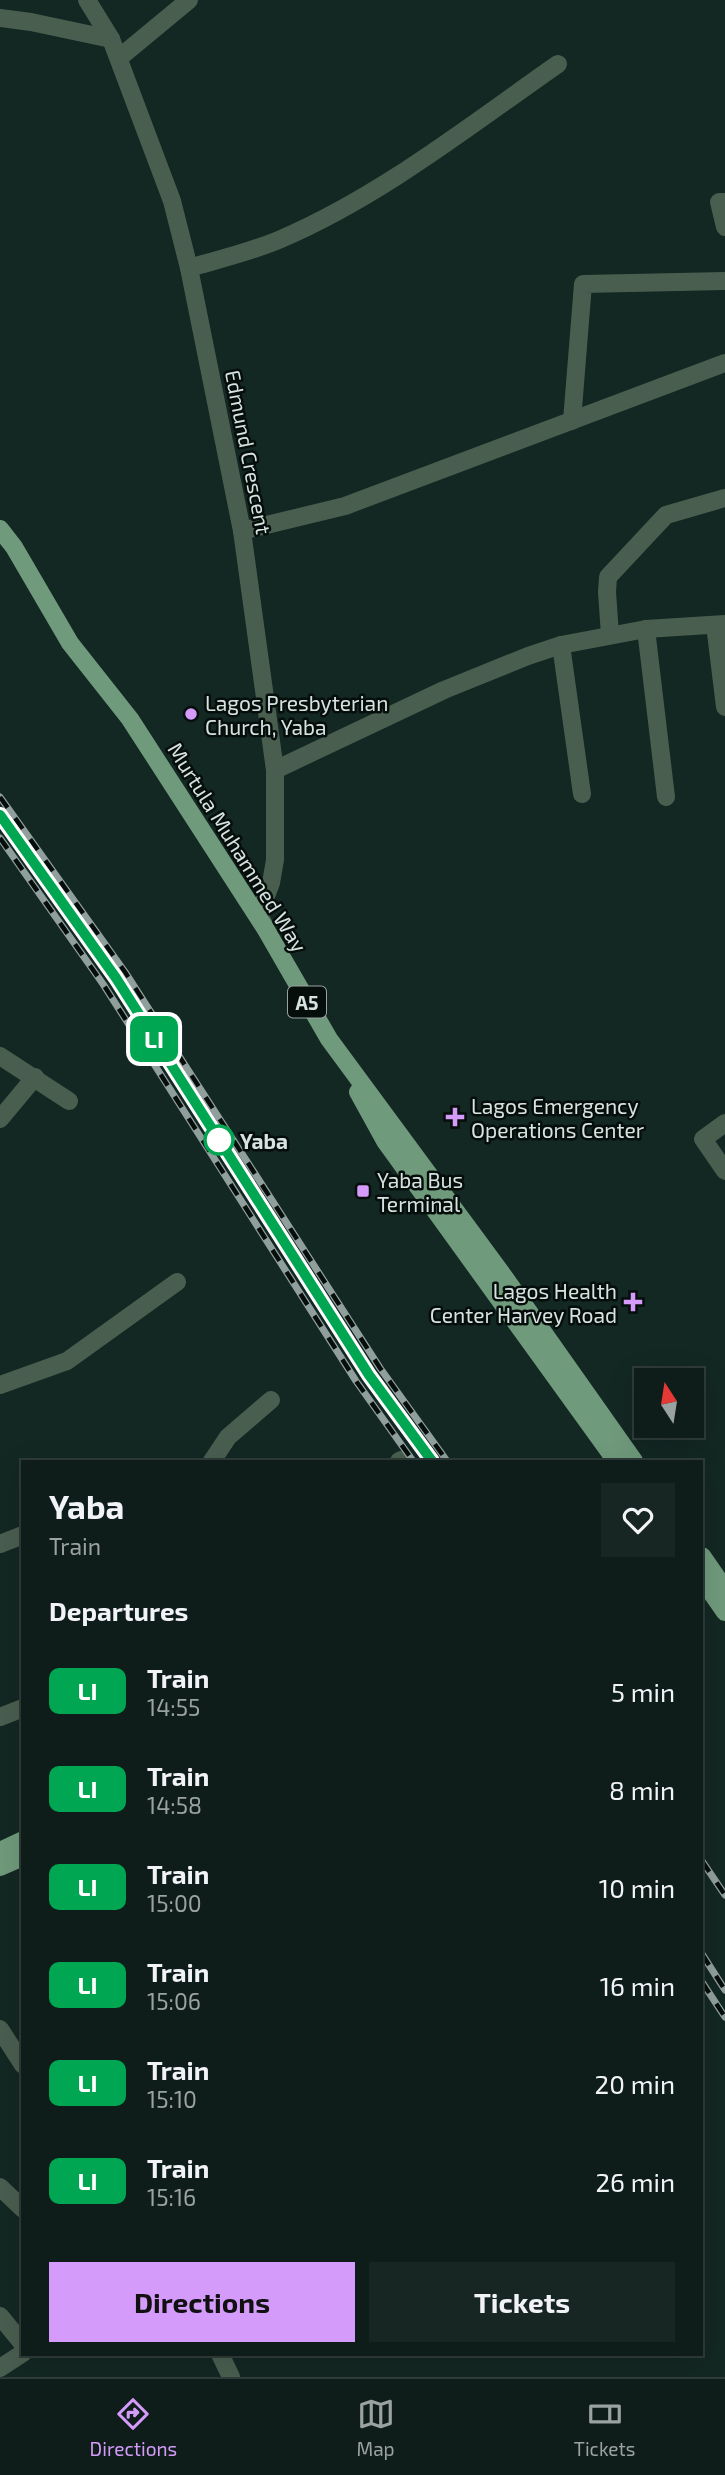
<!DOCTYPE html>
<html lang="en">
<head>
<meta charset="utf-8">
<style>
  :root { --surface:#0e1d1a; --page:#172623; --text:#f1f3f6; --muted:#9ba2a2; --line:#2e3b39; --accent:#d59bfa }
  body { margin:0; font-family:"Exo 2",sans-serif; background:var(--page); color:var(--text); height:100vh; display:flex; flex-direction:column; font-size:26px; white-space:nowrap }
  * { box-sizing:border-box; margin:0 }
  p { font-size:23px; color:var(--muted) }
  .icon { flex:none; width:38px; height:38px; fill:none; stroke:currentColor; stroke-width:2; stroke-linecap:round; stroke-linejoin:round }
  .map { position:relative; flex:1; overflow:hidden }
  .side { position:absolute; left:21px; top:1460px; width:682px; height:896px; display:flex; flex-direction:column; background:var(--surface); border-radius:0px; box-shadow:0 7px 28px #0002,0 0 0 2px var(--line) }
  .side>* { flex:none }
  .badge { padding:0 14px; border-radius:10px; font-size:24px; line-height:46px }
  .needle { width:46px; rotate:348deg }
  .controls { position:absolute; left:634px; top:1368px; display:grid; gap:14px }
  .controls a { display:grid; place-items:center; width:70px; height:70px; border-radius:0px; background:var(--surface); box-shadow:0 7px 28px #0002,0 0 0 2px var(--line); font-size:35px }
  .map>.badge { position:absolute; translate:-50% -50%; box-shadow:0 0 0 4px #fff }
  h2 { padding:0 28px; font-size:26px; line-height:63px }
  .round { display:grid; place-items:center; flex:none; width:74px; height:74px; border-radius:0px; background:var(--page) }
  .headline { display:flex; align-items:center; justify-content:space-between; height:119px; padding:0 28px }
  h1 { font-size:33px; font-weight:700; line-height:52px }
  .action { display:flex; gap:14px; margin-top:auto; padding:14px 28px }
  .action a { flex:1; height:80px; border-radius:0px; background:var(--accent); color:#111; font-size:28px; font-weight:700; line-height:80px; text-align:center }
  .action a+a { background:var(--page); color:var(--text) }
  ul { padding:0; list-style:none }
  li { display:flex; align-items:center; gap:21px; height:98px; padding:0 28px }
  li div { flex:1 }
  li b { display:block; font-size:26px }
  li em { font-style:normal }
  li .badge { min-width:77px; font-weight:700; text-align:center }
  .tabs { display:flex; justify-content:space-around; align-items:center; height:98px; border-top:2px solid var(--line); background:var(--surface); font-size:19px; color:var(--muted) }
  .tabs a { display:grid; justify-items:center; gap:4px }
  .tabs .selected { color:var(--accent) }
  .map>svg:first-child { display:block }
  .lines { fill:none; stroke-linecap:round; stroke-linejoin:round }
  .minor { stroke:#4a5e50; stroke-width:18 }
  .major { stroke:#709a7c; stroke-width:18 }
  .rail-casing { stroke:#909f9c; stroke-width:7 }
  .rail { stroke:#060e0c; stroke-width:4.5; stroke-dasharray:13; stroke-linecap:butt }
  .line-casing { stroke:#fff; stroke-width:16 }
  .line { stroke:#00a651; stroke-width:10 }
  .poi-dot { fill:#d59bfa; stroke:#060e0c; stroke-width:2.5 }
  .stop-dot { fill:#fff; stroke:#00a651; stroke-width:3.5 }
  .labels { text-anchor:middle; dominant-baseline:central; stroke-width:5; stroke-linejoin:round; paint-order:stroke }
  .shield { fill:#060e0c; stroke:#98a3a0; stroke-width:2 }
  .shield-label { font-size:19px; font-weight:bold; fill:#d7e3e0 }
  .street-label { font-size:21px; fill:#d7e3e0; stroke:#060e0c }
  .poi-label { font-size:21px; fill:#d7e3e0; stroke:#060e0c; text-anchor:start }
  .stop-label { font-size:21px; font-weight:bold; fill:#d7e3e0; stroke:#060e0c; text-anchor:start }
</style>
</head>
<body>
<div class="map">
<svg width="725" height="2377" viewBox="0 0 725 2377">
  <rect width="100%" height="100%" fill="#132723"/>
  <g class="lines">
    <g class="minor">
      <polyline points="87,0 111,39 172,201 189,268 242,531 275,770 275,860 271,883 259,914 265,927"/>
      <polyline points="0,18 31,22 111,39"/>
      <polyline points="119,58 189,0"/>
      <polyline points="725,202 719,202 725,227"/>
      <path d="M189 268C220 259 251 252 281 239 381 196 469 126 558 64"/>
      <polyline points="572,421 583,284 725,281"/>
      <polyline points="242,531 345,506 725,363"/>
      <polyline points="715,625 725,707"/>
      <polyline points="646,629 666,797"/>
      <polyline points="610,635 607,592 608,577 666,515 725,498"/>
      <polyline points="561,645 582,794"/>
      <polyline points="275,770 444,690 528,656 561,645 646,629 725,624"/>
      <polyline points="0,1056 69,1101"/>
      <polyline points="0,1119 35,1077"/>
      <polyline points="725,1123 703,1139 725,1171"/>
      <polyline points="0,1385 67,1361 177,1282"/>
      <polyline points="212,1461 228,1437 271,1400"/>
      <polyline points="399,1461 401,1460"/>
      <polyline points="0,1544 23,1535"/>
      <polyline points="0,1717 23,1708"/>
      <polyline points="0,2029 23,2065"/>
      <polyline points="0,2187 23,2209"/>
      <polyline points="0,2316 23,2344"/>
      <polyline points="220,2354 231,2377"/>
      <polyline points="0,2368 23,2353"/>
    </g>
    <g class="major">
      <polyline points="0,529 14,547 70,643 130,719 265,928 329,1039 505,1278 634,1461"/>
      <polyline points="358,1092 385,1141 616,1461"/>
      <polyline points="702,1556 725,1589"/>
      <polyline points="702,1579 725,1612"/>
      <polyline points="0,1851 23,1840"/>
      <polyline points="0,1867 23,1857"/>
    </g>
    <g class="rail-casing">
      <g id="rail">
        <polyline points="0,797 125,972 380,1368 447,1461"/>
        <polyline points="14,835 116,978 369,1375 432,1461"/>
        <polyline points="0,838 103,984 356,1381 413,1461"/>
        <polyline points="702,1861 725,1895"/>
        <polyline points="702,1954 725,1990"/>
        <polyline points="702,1982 725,2017"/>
      </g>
    </g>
    <use href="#rail" class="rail"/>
  </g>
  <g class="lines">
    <g class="line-casing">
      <polyline id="line" points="0,815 116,978 369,1375 432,1461"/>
    </g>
    <use href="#line" class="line"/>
  </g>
  <g class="poi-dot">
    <circle cx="191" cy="714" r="7"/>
    <path d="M451.5 1106.5h7v7h7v7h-7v7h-7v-7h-7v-7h7z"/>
    <rect x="356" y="1184" width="14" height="14" rx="3.5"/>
    <path d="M629.5 1291.5h7v7h7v7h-7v7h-7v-7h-7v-7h7z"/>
  </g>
  <circle class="stop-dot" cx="219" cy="1140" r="14"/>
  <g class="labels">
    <rect class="shield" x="288" y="986.5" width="38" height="31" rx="5"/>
    <g class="shield-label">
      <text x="307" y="1002">A5</text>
    </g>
    <g class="street-label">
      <text transform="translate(249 452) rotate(79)">Edmund Crescent</text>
      <text transform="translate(238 847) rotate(58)">Murtula Muhammed Way</text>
    </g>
    <g class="poi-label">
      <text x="205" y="702">Lagos Presbyterian<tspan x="205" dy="24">Church, Yaba</tspan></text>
      <text x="471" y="1105">Lagos Emergency<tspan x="471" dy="24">Operations Center</tspan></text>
      <text x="377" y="1179">Yaba Bus<tspan x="377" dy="24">Terminal</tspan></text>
      <text x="617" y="1290" text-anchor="end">Lagos Health<tspan x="617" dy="24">Center Harvey Road</tspan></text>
    </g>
    <g class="stop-label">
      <text x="240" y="1140">Yaba</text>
    </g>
  </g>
</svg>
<div class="controls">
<a><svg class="needle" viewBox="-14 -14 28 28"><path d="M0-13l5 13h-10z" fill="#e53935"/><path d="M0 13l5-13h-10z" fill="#9ba2a2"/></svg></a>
</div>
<b class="badge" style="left:154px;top:1039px;background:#00a651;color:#fff">LI</b>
<section class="side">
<div class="headline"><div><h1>Yaba</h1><p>Train</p></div><a class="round"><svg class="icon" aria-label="heart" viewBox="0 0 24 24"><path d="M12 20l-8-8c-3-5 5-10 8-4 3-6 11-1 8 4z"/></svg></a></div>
<h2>Departures</h2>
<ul>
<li><span class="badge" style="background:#00a651;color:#fff">LI</span><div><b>Train</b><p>14:55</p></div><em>5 min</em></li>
<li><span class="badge" style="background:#00a651;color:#fff">LI</span><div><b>Train</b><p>14:58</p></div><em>8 min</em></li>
<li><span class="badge" style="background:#00a651;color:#fff">LI</span><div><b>Train</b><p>15:00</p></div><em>10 min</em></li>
<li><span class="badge" style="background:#00a651;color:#fff">LI</span><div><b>Train</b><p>15:06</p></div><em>16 min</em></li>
<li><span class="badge" style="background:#00a651;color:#fff">LI</span><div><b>Train</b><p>15:10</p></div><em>20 min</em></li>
<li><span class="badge" style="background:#00a651;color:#fff">LI</span><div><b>Train</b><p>15:16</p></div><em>26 min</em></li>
</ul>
<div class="action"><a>Directions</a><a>Tickets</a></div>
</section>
</div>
<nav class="tabs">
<a class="selected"><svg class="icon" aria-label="directions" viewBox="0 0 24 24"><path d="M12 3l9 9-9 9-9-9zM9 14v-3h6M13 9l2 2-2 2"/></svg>Directions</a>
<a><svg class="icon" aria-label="map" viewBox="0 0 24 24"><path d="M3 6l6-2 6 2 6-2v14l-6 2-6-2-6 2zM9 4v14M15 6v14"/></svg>Map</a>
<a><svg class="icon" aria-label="tickets" viewBox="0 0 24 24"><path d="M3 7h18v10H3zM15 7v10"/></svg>Tickets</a>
</nav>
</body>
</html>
